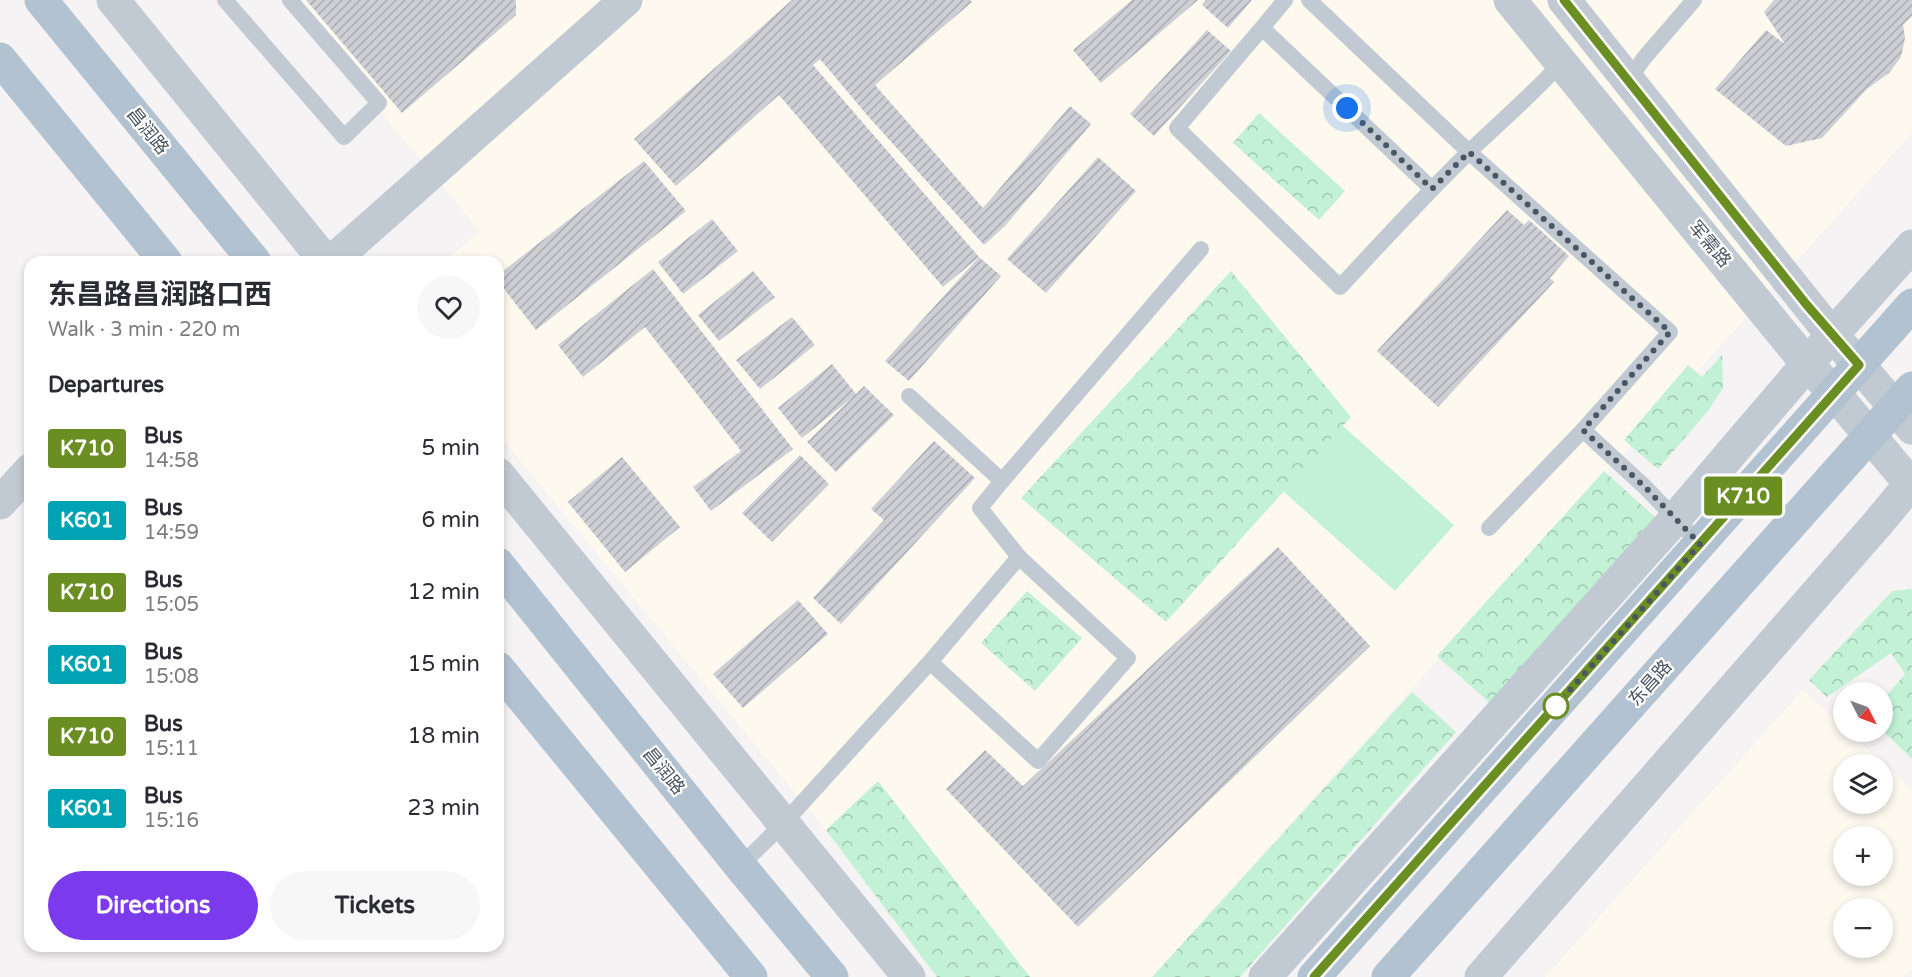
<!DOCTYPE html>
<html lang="en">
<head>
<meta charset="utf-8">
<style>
  :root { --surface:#fff; --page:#f7f7f7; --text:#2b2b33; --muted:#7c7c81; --accent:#7c3aed }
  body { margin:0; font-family:"Varela Round","Noto Sans SC",sans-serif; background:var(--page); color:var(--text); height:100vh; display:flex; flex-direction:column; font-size:22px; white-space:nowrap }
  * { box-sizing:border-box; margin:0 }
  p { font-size:20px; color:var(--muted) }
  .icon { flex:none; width:33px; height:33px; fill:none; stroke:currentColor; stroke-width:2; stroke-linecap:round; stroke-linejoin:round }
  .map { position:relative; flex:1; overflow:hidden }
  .panel { position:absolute; left:24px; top:256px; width:480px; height:696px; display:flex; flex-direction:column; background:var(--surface); border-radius:18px; box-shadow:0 3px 9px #0003 }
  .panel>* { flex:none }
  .badge { padding:0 12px; border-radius:4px; font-size:21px; line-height:39px }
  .needle { width:39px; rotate:132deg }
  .controls { position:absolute; left:1833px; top:682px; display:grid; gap:12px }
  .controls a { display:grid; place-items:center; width:60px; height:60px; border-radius:50%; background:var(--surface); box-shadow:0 3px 9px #0003; font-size:30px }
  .you { position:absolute; width:30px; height:30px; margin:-15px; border:4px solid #fff; border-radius:50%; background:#1a73e8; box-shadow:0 0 0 9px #1a73e833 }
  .map>.badge { position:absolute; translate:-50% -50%; box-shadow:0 0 0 3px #fff }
  h2 { padding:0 24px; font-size:22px; line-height:54px }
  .round { display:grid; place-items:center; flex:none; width:63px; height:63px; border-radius:32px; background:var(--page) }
  .head { display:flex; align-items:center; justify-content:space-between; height:102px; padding:0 24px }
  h1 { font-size:28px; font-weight:700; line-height:45px }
  .button { display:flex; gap:12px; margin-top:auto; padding:12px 24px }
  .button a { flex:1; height:69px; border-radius:36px; background:var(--accent); color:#fff; font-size:24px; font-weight:700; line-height:69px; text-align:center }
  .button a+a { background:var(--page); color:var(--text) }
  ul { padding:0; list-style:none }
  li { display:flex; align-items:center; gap:18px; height:72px; padding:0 24px }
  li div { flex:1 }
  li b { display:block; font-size:22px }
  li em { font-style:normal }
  li .badge { min-width:66px; font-weight:700; text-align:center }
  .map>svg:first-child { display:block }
  .commercial { fill:#fdf9ef; fill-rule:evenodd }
  .grass { fill:#c3f1d5 }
  .forest { fill:url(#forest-crowns) }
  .building { fill:url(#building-hatch) }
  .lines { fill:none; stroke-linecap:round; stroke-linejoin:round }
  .service { stroke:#c1cad2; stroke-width:16 }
  .minor { stroke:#c1cad2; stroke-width:33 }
  .tertiary { stroke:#c1cad2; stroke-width:33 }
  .primary { stroke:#b3c2d1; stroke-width:33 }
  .line-casing { stroke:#fff; stroke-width:14 }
  .line { stroke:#6b8e23; stroke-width:9 }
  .walk { stroke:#4a5661; stroke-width:6; stroke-dasharray:0 10.8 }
  .stop-dot { fill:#fff; stroke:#6b8e23; stroke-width:3 }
  .labels { text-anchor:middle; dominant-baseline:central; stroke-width:4.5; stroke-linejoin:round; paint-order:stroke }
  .street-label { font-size:18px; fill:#4a5661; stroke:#fff }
</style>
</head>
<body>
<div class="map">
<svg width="1912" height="977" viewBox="0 0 1912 977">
  <defs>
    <pattern id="forest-crowns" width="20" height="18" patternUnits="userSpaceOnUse" patternTransform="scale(1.5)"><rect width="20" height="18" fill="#c3f1d5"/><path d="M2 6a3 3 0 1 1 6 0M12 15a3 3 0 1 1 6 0" fill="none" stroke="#a0c6b0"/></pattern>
    <pattern id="building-hatch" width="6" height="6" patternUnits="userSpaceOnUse" patternTransform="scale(1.5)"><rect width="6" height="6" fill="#cdcfd5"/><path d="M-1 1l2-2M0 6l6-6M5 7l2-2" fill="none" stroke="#a8abb0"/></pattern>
  </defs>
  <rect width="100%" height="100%" fill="#f5f3f3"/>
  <g class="commercial">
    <polygon points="287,0 1912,0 1912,133 1152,977 1030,977 878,781 826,830 498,434 498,262 444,262 480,231"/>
    <path d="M1803 690 1843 727 1844 732H1849L1912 790V968L1904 977H1545ZM1844 765H1882V804H1844ZM1844 837H1882V876H1844ZM1844 909H1882V948H1844Z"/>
  </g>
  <polygon class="grass" points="1334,418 1454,525 1395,591 1275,484"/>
  <g class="forest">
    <polygon points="1259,113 1345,191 1319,220 1233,143"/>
    <polygon points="1231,271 1351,417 1166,622 1021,498"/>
    <polygon points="1722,355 1723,388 1708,411 1658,469 1624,440 1688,365 1702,377"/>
    <polygon points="1604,471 1655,517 1490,703 1437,656"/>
    <polygon points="1912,589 1912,759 1883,731 1883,700 1905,674 1891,653 1827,697 1809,680 1892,591"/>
    <polygon points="1027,591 1082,638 1035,691 981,643"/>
    <polygon points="1412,692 1456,732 1240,977 1152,977"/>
    <polygon points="878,781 1030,977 937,977 826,830"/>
  </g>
  <g class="building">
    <polygon points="306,0 516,0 516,15 402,113"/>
    <polygon points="792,0 970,0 972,2 875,85 983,208 1070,106 1091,124 1005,226 984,245 867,115 820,59 813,65 979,257 1001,276 909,381 885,361 979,257 943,287 779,95 676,186 634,139"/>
    <polygon points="1132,0 1198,0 1101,83 1073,50"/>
    <polygon points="1206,0 1252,0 1228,28 1202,5"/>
    <polygon points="1774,0 1912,0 1912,16 1903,25 1905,38 1901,57 1889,73 1867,89 1822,138 1786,146 1715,89 1766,30 1785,44 1764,12"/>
    <polygon points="1207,30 1231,51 1154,136 1130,114"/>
    <polygon points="1098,157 1136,191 1046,293 1007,259"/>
    <polygon points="644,161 686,211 536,330 498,281 498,275"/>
    <polygon points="1507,210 1524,225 1529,220 1569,256 1550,278 1554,282 1438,407 1377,351"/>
    <polygon points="712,219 738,251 683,294 658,262"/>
    <polygon points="653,269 793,449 711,511 693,487 741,451 645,327 583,377 558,345"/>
    <polygon points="753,271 775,297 719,341 698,315"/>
    <polygon points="792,317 815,345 760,389 736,360"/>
    <polygon points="832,364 856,394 864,386 894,415 836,472 807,442 853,397 802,438 778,408"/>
    <polygon points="934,441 975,478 841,624 813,598 884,520 871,509"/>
    <polygon points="800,455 829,484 772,542 742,513"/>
    <polygon points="622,457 680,527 625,572 568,502"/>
    <polygon points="1278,547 1370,646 1078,927 946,789 985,750 1023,786"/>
    <polygon points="798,600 828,634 743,708 713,674"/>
  </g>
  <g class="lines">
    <g class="service">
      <polyline points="225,0 344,137 379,103 290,0"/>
      <polyline points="1309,0 1469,152 1670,332 1583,430 1645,487 1700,544"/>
      <polyline points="1262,28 1285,0"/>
      <polyline points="1628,81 1644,58 1694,0"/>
      <path d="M1432 189 1262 28 1177 128 1340 287C1382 242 1424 196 1468 153 1499 123 1532 95 1561 63"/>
      <polyline points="909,396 1002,481 980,508 1019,557"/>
      <polyline points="1002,481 1201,249"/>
      <polyline points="1489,528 1583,430"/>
      <polyline points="740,866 783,824 930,662 1019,557 1128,658 1038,761 930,662"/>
    </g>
    <polyline class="minor" points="0,503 30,470"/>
    <g class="tertiary">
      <polyline points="113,0 326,262"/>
      <polyline points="1510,0 1808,365 1834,393 1912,486"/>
      <polyline points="1564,0 1832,335 1859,365 1912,428"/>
      <polyline points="331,262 626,0"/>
      <polyline points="498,474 909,977"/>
      <polyline points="1265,977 1675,519 1832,335 1912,246"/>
      <polyline points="1481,977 1878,523 1912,482"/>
    </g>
    <g class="primary">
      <polyline points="41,0 255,262"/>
      <polyline points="0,59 166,262"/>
      <polyline points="498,564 740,866 832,977"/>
      <polyline points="498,668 751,977"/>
      <polyline points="1314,977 1912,305"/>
      <polyline points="1388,977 1912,388"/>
    </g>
  </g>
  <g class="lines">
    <g class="line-casing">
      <polyline id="line" points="1314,977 1859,365 1806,304 1564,0"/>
    </g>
    <use href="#line" class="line"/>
    <polyline class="walk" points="1347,108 1432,189 1469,152 1670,332 1583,430 1645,487 1700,544 1554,708 1556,706"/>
  </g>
  <circle class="stop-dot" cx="1556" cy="706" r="12"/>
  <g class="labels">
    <g class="street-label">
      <text transform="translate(148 131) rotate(51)">昌润路</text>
      <text transform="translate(1710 244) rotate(50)">军需路</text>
      <text transform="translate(1650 683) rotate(-48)">东昌路</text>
      <text transform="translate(664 771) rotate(51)">昌润路</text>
    </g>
  </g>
</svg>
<div class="controls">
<a><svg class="needle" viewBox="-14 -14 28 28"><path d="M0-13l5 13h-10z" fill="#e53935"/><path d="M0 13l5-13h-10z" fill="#7c7c81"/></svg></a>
<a><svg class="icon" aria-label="layers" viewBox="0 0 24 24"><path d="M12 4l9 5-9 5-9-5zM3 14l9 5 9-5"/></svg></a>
<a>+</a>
<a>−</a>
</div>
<div class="you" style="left:1347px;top:108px"></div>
<b class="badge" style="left:1743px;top:496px;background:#6b8e23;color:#fff">K710</b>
<section class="panel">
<div class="head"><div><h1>东昌路昌润路口西</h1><p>Walk · 3 min · 220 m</p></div><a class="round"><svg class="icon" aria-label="heart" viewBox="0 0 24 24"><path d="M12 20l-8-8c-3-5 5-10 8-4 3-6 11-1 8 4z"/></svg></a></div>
<h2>Departures</h2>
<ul>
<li><span class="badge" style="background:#6b8e23;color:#fff">K710</span><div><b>Bus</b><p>14:58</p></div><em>5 min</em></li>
<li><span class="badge" style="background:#00a3b4;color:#fff">K601</span><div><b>Bus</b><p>14:59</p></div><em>6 min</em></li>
<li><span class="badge" style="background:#6b8e23;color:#fff">K710</span><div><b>Bus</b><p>15:05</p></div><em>12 min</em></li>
<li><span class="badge" style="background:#00a3b4;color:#fff">K601</span><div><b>Bus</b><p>15:08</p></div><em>15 min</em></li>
<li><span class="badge" style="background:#6b8e23;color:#fff">K710</span><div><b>Bus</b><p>15:11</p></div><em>18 min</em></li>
<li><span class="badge" style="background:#00a3b4;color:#fff">K601</span><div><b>Bus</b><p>15:16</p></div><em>23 min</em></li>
</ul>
<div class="button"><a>Directions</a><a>Tickets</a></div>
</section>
</div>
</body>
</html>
